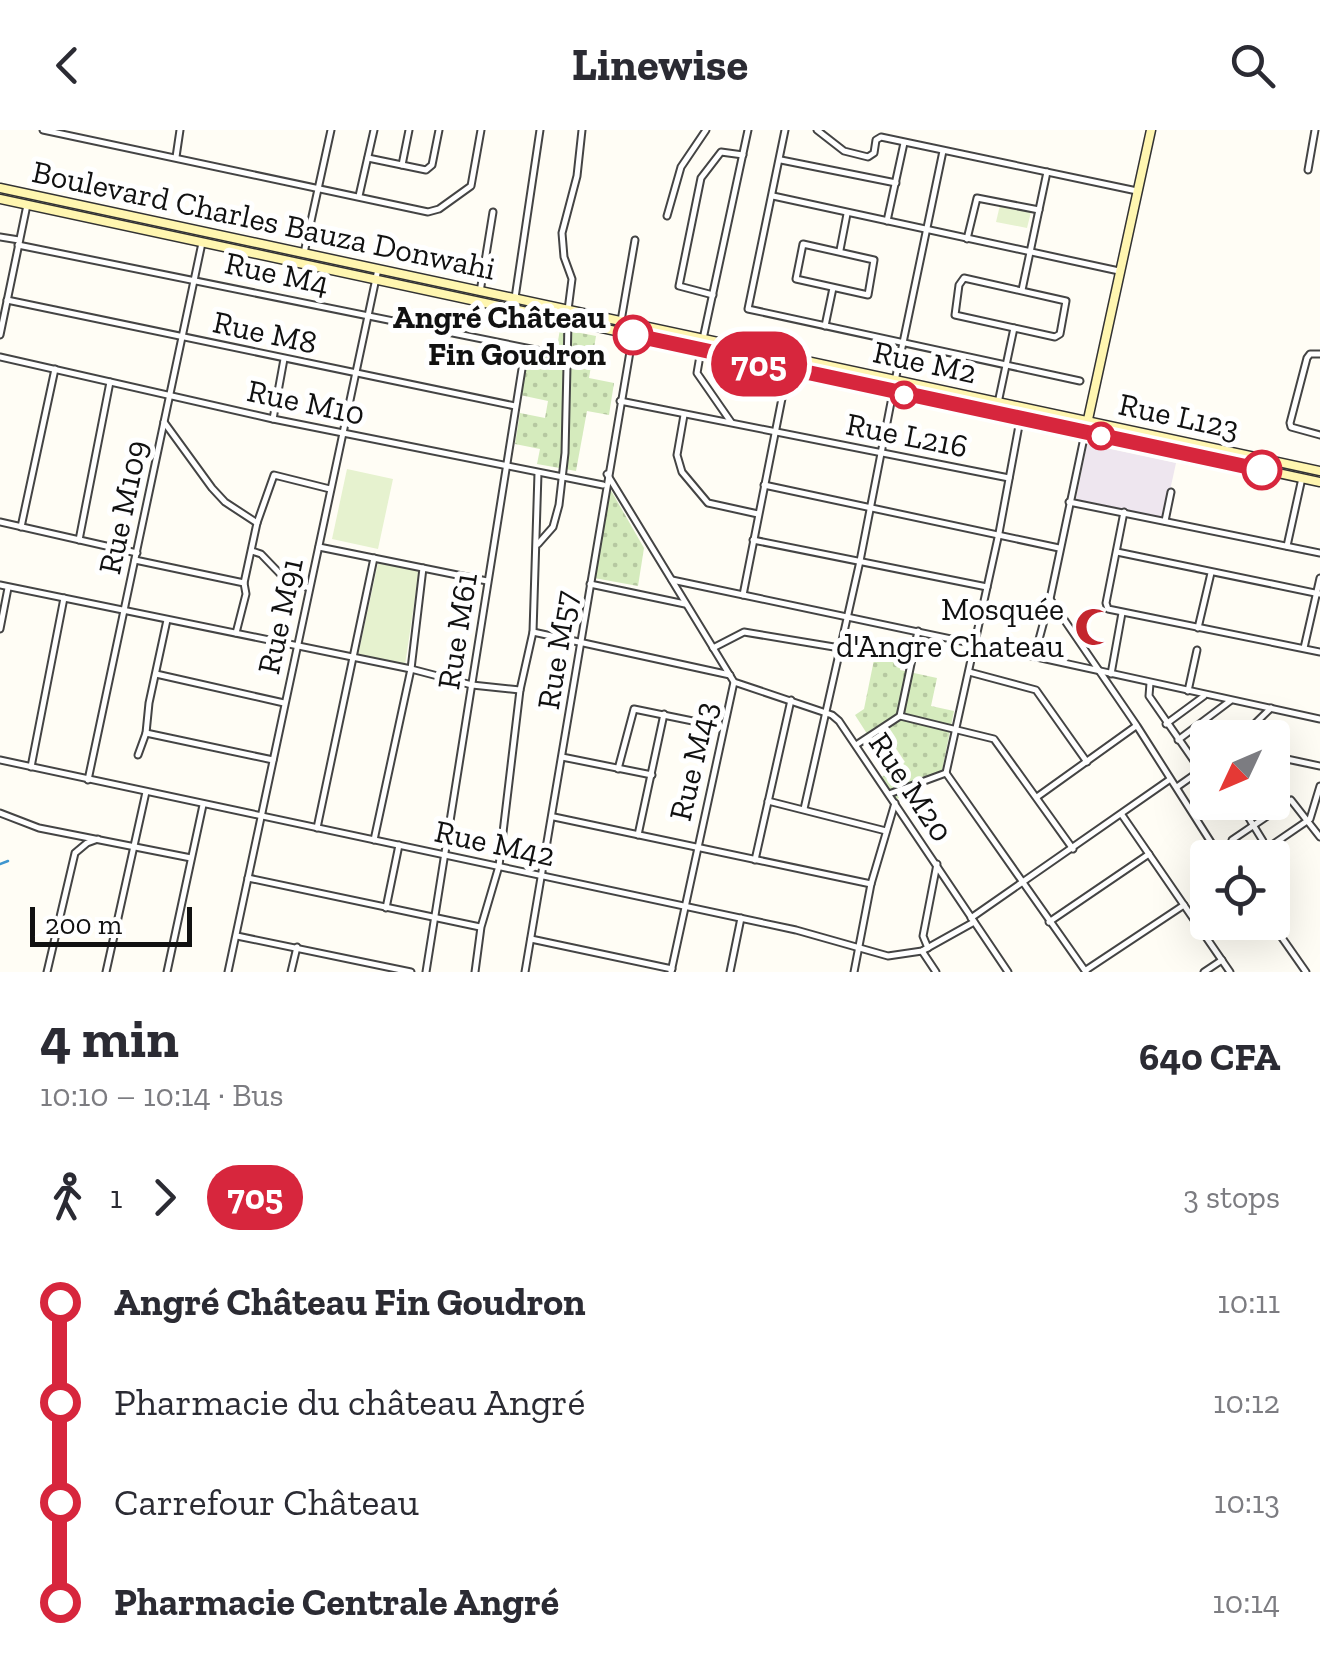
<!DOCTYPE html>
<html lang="en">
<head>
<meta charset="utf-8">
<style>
  :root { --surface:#fff; --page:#f7f7f7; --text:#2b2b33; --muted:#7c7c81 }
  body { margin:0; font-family:"Zilla Slab",serif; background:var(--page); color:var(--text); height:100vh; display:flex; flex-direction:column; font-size:38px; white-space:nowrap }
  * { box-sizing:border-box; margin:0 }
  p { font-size:32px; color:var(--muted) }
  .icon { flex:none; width:55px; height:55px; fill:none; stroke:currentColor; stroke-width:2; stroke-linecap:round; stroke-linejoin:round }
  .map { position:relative; height:842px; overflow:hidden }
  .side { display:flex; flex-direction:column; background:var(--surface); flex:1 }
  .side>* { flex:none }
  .badge { padding:0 20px; border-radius:32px; font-size:35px; line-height:65px }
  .needle { width:65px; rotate:226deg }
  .fabs { position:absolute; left:1190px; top:590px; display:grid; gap:20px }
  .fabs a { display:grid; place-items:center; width:100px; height:100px; border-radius:10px; background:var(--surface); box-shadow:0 10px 40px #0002; font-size:50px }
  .scale { position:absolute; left:30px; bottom:25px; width:162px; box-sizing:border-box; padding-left:10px; border:5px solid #111; border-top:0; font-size:28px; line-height:35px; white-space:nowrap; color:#111; -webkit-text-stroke:8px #fff; paint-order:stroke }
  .map>.badge { position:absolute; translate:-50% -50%; box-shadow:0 0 0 5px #fff }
  .legs { display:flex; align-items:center; gap:15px; height:110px; padding:0 40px; font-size:32px }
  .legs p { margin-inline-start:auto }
  .headline { display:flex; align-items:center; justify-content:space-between; height:170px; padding:0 40px }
  h1 { font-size:55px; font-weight:700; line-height:75px }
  ul { padding:0 40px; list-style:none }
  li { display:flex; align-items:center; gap:35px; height:100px; font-size:38px }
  li i { display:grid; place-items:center; width:15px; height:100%; margin:0 12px; background:currentColor }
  li i::after { content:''; width:25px; height:25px; margin:-12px; border:8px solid; border-radius:50%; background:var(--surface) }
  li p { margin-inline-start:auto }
  li:first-child i { background:linear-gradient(#0000 50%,currentColor 0) }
  li:last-child i { background:linear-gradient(currentColor 50%,#0000 0) }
  header { display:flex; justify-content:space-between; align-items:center; height:130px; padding:0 40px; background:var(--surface); font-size:45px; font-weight:700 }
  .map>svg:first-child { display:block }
  .industrial { fill:#eee6ef }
  .grass { fill:url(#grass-dots) }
  .pitch { fill:#e6f2cf }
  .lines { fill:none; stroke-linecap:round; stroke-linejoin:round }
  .stream { stroke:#3f96cf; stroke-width:2.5 }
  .street-casing { stroke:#444; stroke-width:9 }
  .secondary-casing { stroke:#333; stroke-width:11 }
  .street { stroke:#fff; stroke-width:5 }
  .secondary { stroke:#fff6b0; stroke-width:8 }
  .line-1-casing { stroke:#fff; stroke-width:22 }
  .line-1 { stroke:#d7263d; stroke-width:15 }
  .stop-1-dot { fill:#fff; stroke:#d7263d; stroke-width:5 }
  .labels { text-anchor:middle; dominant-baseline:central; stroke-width:10; stroke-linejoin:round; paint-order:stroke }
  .street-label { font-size:32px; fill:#111; stroke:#fff }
  .stop-label { font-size:32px; font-weight:bold; fill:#111; stroke:#fff; text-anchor:end }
  .poi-label { font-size:32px; fill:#111; stroke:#fff; text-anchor:end }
</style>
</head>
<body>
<header><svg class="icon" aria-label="back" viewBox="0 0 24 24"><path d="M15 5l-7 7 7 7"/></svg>Linewise<svg class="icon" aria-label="search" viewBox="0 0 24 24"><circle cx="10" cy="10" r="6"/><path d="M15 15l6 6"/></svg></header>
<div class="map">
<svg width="1320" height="842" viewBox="0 0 1320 842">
  <defs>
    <pattern id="grass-dots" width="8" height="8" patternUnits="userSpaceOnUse" patternTransform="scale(2.5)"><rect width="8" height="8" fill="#d5ebbd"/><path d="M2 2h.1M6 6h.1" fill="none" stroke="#b6c8a1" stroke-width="1.8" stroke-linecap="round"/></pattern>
  </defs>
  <rect width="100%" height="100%" fill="#fffdf5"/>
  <polygon class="industrial" points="1087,314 1176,333 1164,388 1076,369"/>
  <g class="grass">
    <polygon points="560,199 596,206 589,248 614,253 609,285 587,281 576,341 537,334 540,319 515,314 520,283 545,288 548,271 520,265 529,218 556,223"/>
    <polygon points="609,357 644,418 638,456 594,448"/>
    <polygon points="877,515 904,521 900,540 937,548 931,576 954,581 942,641 894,671 880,648 905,632 885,602 871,610 855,585 864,579"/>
  </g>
  <g class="pitch">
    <polygon points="1000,75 1031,82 1027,98 996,92"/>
    <polygon points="347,339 393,349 378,419 332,409"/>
    <polygon points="378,433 419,441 405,535 358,525"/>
  </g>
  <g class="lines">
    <polyline class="stream" points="0,734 8,731"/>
    <g class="street-casing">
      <g id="street">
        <polyline points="43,0 428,82 439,79 471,56 481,0"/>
        <polyline points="785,0 748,179 1080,251"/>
        <polyline points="817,0 844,21 868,27 874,23 876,10 881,7 1137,61"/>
        <polyline points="176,27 180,0"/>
        <polyline points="368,28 426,40 432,35 439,0"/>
        <polyline points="781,30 896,53"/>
        <polyline points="402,35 409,0"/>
        <polyline points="1308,40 1315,0"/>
        <polyline points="359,66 374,0"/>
        <polyline points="773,66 1119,141"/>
        <polyline points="667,86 681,37 706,0"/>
        <polyline points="887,91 904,13"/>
        <polyline points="0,107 19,110"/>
        <polyline points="967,109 977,68 1039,80"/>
        <polygon points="803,114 874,130 868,165 796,149"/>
        <polyline points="18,115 566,226"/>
        <polyline points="840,120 847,84"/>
        <polyline points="304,123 331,0"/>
        <polygon points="964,148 1066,171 1060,204 1055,207 955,185 959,155"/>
        <polyline points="1022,160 1047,42"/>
        <polyline points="480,162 493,82"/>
        <polyline points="713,165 679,156 701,48 721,22 743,25"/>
        <polyline points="515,168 540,0"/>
        <polyline points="7,170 515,276"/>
        <polyline points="568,180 572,149 564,127 562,103 577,46 582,0"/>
        <polyline points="621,191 635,110"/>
        <polyline points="825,196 833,158"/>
        <polyline points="0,205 27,75"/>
        <polyline points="703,209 748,0"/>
        <polyline points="701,220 697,243 731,292"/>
        <polyline points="1320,224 1310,224 1307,228 1290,293 1291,297 1320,305"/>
        <polyline points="0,227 273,289 603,355"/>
        <polyline points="895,251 943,21"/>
        <polyline points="620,271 1009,348"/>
        <polyline points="998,273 1014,198"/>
        <polyline points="684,285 677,325 682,342 708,373 758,384"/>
        <polyline points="273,289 284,229"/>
        <polyline points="164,292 212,358 225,372 257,393 244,453"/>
        <polyline points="1085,303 1050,469 1137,596 1221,728"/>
        <polyline points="607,344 734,552 671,842"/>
        <polyline points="764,355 1059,418"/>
        <polyline points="1069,372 1320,423"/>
        <polyline points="1124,382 1106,473 1108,479 1320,522"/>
        <polyline points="1165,391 1171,362"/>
        <polyline points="0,392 137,423"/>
        <polyline points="257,393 274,345 330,359"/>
        <polyline points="21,397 55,239"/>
        <polyline points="79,410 110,252"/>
        <polyline points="753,410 987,457"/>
        <polyline points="538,414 553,397 559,375 565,323 568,192"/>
        <polyline points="1287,416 1302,348"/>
        <polyline points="319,417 487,451"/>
        <polyline points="252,421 261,424 286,450 309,458"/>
        <polyline points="1117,422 1320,464"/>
        <polyline points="135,430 244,453 246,464 236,503"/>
        <path d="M672 450C889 495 1104 541 1320 589"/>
        <polyline points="590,454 685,474"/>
        <polyline points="0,455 411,539 472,555 520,560"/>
        <polyline points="743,465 790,228"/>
        <polyline points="1198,498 1211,443"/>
        <polyline points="0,499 8,458"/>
        <polyline points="533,502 730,545"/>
        <polyline points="713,518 744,502 840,518"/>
        <polyline points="1304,518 1320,448"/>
        <polyline points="1035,524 1050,469"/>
        <polyline points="969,542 1036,560 1087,632"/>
        <polyline points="156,544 284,573"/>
        <polyline points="1111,544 1122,483"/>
        <polyline points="734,552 832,585 839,591 1008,842"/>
        <polyline points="1150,553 1149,566 1201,641"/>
        <polyline points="1188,561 1197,520"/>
        <polyline points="900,586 918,501"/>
        <polyline points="1166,594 1204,566"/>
        <polyline points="146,603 273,630"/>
        <polyline points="1240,608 1271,578"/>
        <polyline points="1178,610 1230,571"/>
        <polyline points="856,615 900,586 994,609 1073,719"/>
        <polyline points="138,625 146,603 149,573 167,490"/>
        <polyline points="562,627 652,645"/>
        <polyline points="1282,628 1320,636"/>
        <polyline points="0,630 796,800 888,826 922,821 974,792"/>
        <polyline points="31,637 64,468"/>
        <polyline points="618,639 634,579 722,597"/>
        <polyline points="946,643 999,403 1020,290"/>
        <polyline points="946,643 1086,842"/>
        <polyline points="88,650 202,113"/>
        <polyline points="1177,657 1208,635"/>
        <polyline points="1272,660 1283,674"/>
        <polyline points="889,664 946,643"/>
        <polyline points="1037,667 1136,596"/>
        <polyline points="768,671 886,701"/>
        <polyline points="1239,672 1263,711"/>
        <polyline points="804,679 860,431 893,262"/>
        <polyline points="0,683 39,698 191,728"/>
        <polyline points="1213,683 1228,672"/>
        <polyline points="1122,685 1230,842"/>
        <polyline points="554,687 871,754"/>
        <polyline points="317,698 374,428"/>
        <polyline points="638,705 664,584"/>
        <polyline points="374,710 411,539 423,438"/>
        <polyline points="1232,710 1291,670 1320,707"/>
        <polyline points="1253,728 1310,689 1320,656"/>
        <polyline points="755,730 791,570"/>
        <polyline points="248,748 480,797"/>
        <polyline points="386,778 399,715"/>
        <polyline points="971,788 1169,650"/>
        <polyline points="1049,792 1149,724"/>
        <polyline points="1271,792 1306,842"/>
        <polyline points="237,806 411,842"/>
        <polyline points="531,809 672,839"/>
        <polyline points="928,818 923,806 937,734"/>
        <polyline points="922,821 936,842"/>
        <polyline points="1086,840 1184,775"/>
        <polyline points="47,842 75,723 87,713 98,709"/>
        <polyline points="106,842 146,662"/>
        <polyline points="167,842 203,675"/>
        <polyline points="228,842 378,139"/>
        <polyline points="291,842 297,817"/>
        <polyline points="426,842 525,220"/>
        <polyline points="475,842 481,797 499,736 520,560 533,502 538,343"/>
        <polyline points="525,842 633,204"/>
        <polyline points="730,842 741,788"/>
        <polyline points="854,842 871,754 895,673"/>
        <polyline points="1204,842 1222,830"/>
      </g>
    </g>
    <g class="secondary-casing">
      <g id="secondary">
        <polyline points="0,58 1320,341"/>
        <polyline points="0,69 1320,352"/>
        <polyline points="1087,294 1151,0"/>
      </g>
    </g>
    <use href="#street" class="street"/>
    <use href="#secondary" class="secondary"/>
  </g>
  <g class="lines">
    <g class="line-1-casing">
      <polyline id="line-1" points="633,205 1262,340"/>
    </g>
    <use href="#line-1" class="line-1"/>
  </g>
  <defs>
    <g id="mosque-bare" transform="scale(3)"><path d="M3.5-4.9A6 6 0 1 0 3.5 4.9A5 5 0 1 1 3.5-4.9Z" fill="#c4262e" stroke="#fff" stroke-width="2.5" paint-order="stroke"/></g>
  </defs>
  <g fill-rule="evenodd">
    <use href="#mosque-bare" x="1094" y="497"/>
  </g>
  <g class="stop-1-dot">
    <circle cx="633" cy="205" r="18"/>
    <circle cx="904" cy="265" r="12"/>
    <circle cx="1101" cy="306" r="12"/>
    <circle cx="1262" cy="340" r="18"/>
  </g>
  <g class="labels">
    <g class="street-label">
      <text transform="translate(264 90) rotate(12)">Boulevard Charles Bauza Donwahi</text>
      <text transform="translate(277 143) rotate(12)">Rue M4</text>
      <text transform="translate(265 202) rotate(12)">Rue M8</text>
      <text transform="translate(925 232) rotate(12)">Rue M2</text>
      <text transform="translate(306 272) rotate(12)">Rue M10</text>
      <text transform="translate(1179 286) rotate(12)">Rue L123</text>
      <text transform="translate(907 305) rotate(11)">Rue L216</text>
      <text transform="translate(123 377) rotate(-78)">Rue M109</text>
      <text transform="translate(280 486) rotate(-78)">Rue M91</text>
      <text transform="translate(457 501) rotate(-81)">Rue M61</text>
      <text transform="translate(557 520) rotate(-81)">Rue M57</text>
      <text transform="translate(693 631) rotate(-77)">Rue M43</text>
      <text transform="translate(911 657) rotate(56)">Rue M20</text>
      <text transform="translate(495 713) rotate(12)">Rue M42</text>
    </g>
    <g class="stop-label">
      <text x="606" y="187">Angré Château<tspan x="606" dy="37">Fin Goudron</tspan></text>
    </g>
    <g class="poi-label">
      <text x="1064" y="479">Mosquée<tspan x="1064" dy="37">d'Angre Chateau</tspan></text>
    </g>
  </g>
</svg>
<div class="fabs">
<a><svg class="needle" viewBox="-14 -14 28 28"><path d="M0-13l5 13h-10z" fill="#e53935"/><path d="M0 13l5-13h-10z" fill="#7c7c81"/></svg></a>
<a><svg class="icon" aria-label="locate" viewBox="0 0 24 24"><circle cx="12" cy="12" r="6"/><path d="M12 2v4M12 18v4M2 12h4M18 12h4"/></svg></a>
</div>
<div class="scale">200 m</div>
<b class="badge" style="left:759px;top:234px;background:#d7263d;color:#fff">705</b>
</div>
<section class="side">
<div class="headline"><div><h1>4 min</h1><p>10:10 – 10:14 · Bus</p></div><b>640 CFA</b></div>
<div class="legs"><svg class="icon" aria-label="walk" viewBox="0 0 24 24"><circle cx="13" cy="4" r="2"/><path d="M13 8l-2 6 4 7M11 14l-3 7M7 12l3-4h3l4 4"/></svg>1<svg class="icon" aria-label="forward" viewBox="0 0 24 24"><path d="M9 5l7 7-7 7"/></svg><b class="badge" style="background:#d7263d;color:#fff">705</b><p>3 stops</p></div>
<ul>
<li><i style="color:#d7263d"></i><b>Angré Château Fin Goudron</b><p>10:11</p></li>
<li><i style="color:#d7263d"></i><span>Pharmacie du château Angré</span><p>10:12</p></li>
<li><i style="color:#d7263d"></i><span>Carrefour Château</span><p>10:13</p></li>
<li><i style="color:#d7263d"></i><b>Pharmacie Centrale Angré</b><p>10:14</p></li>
</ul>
</section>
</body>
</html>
